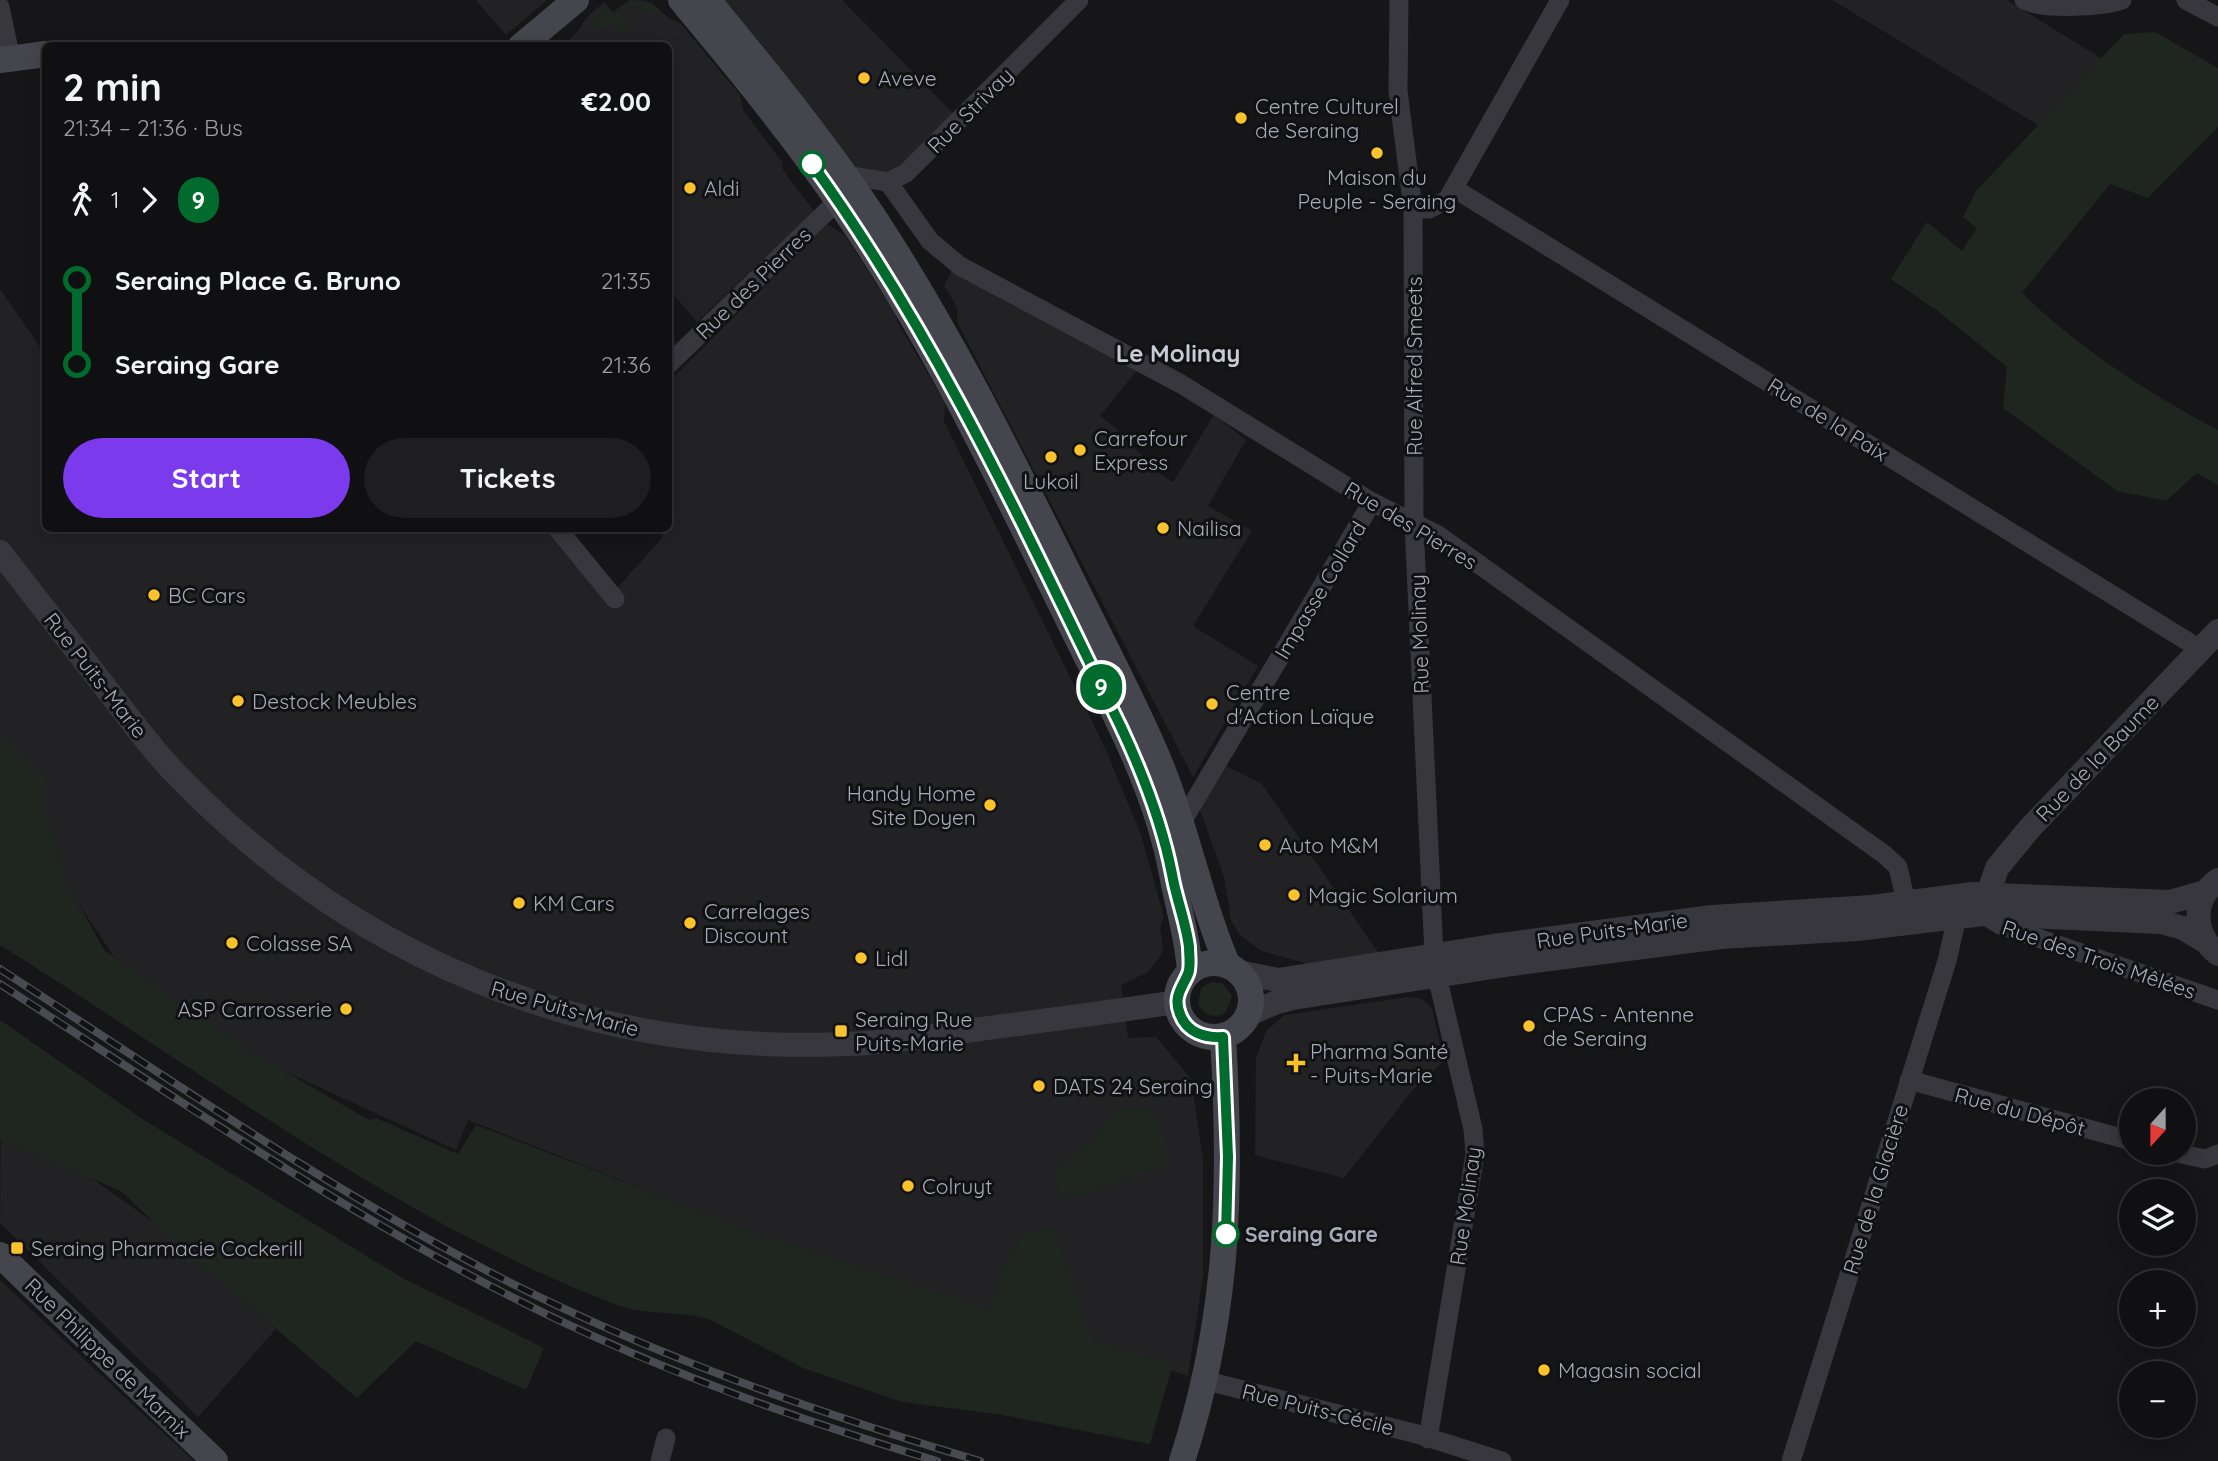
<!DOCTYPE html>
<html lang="en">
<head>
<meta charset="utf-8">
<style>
  :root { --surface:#101012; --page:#1e1e20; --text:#f1f3f6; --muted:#9c9d9f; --line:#303032; --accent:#7c3aed }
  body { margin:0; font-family:Quicksand,sans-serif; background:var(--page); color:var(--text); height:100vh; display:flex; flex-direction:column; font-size:26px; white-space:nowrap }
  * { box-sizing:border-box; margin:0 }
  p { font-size:23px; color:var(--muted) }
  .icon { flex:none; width:38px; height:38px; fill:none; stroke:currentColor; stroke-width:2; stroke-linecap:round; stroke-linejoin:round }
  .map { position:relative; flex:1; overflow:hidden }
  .details { position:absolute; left:42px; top:42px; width:630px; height:490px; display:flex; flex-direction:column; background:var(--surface); border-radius:10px; box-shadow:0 4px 18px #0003,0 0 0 2px var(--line) }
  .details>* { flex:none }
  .badge { padding:0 14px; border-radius:23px; font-size:24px; line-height:46px }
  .needle { width:46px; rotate:201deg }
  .fabs { position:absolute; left:2119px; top:1088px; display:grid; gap:14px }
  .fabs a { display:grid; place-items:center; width:77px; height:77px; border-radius:50%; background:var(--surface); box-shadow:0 4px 18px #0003,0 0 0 2px var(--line); font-size:35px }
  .map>.badge { position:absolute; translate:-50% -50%; box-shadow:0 0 0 4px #fff }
  .legs { display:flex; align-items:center; gap:10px; height:77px; padding:0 21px; font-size:23px }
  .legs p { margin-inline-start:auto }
  .summary { display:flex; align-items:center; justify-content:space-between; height:119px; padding:0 21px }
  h1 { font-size:38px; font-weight:800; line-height:52px }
  .primary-button { display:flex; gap:14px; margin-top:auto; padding:14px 21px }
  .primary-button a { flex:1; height:80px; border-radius:42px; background:var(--accent); color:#fff; font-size:28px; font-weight:800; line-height:80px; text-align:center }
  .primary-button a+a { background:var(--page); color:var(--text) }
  ul { padding:0 21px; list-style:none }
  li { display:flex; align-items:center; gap:24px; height:84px; font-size:26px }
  li i { display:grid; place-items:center; width:10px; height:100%; margin:0 9px; background:currentColor }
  li i::after { content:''; width:18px; height:18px; margin:-9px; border:5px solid; border-radius:50%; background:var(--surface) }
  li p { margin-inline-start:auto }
  li:first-child i { background:linear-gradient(#0000 50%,currentColor 0) }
  li:last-child i { background:linear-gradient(currentColor 50%,#0000 0) }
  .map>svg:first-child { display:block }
  .built { fill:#222225 }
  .green { fill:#1e261f }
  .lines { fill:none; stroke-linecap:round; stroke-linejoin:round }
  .minor { stroke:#37373d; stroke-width:19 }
  .tertiary { stroke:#37373d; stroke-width:24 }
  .secondary { stroke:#45464d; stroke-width:26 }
  .rail-casing { stroke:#4a4b52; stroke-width:8 }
  .rail { stroke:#111113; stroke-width:5; stroke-dasharray:16; stroke-linecap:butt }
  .line-1-casing { stroke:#fff; stroke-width:16 }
  .line-1 { stroke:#006b2d; stroke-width:10 }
  .poi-dot { fill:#fac32c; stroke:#111113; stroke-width:2.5 }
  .stop-1-dot { fill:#fff; stroke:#006b2d; stroke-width:3.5 }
  .labels { text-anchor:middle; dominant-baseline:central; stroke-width:6; stroke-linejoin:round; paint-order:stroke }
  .poi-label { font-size:21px; fill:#a7abb9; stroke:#111113; text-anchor:start }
  .street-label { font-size:21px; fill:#a7abb9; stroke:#111113 }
  .stop-label { font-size:21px; font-weight:bold; fill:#a7abb9; stroke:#111113; text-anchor:start }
  .quarter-label { font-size:24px; font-weight:bold; fill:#c8cbd4; stroke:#111113 }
</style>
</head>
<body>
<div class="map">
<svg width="2218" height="1461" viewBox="0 0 2218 1461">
  <rect width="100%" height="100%" fill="#161618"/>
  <g class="built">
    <polygon points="476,0 547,0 506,35"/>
    <polygon points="630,0 652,3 667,17 681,24 740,95 743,110 782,162 783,170 814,211 697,322 669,289 668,46 561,46 574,36 587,17 604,2 613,12"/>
    <polygon points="716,0 842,0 956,116 916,157 884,174 854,168"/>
    <polygon points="1832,0 2007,0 2104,60 2058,137"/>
    <polygon points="827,224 845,235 898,318 896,320 945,403 944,421 1106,750 1141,835 1164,917 1160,928 1163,947 1162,954 1148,972 1121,985 1128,1038 1156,1037 1191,1079 1203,1159 1203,1276 1188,1376 805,1253 468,1120 456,1150 238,1050 123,970 28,828 0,751 0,289 45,354 46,528 549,529 617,588 663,537 656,529 668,528 669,382"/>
    <polygon points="952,270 1138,369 1100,416 1118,430 1158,473 1173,482 1214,415 1246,440 1208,506 1252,531 1193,626 1258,666 1193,777 958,324 957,307 944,286"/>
    <polygon points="1224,765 1262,784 1382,958 1312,968 1302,962 1261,951 1240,935 1231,920 1224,877 1199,807"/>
    <polygon points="1408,997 1421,999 1432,1008 1444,1061 1412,1091 1344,1178 1255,1155 1256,1058 1266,1031 1285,1015"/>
    <polygon points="1,1114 163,1229 276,1329 198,1417 0,1223"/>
    <polygon points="0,1280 137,1409 194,1461 0,1461"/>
  </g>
  <g class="green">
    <polygon points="632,0 645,1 659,9 651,16 640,4 628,12 624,8 619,13 630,25 621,33 611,23 601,32 594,24 607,7 614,14"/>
    <path d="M2155 32 2218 68V127L2148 198 2110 184 2022 293C2080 349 2147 392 2218 430V485L2197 473 2166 501 2117 491 2003 408 2007 367 1939 312 1891 279 1927 222 1962 251 1977 228 1963 217 1976 191 2124 34Z"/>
    <path d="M0 734 47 781 46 812 68 885 104 950 246 1049 369 1120 376 1118 458 1154 476 1125 770 1238 991 1309 1006 1260 1023 1235 1053 1226 1093 1341 1173 1363 1150 1444 997 1414 902 1402 803 1368 711 1320C681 1310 646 1316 617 1305 400 1223 197 1068 0 945Z"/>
    <path d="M1211 982 1222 983 1232 996 1226 1012C1215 1019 1204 1016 1198 1004L1201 988Z"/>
    <polygon points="0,1020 144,1120 401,1277 544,1348 526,1390 416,1341 357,1398 173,1241 121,1191 0,1140"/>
    <path d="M1148 1107C1163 1123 1168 1142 1169 1164L1079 1196 1061 1197 1053 1173C1062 1160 1077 1156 1087 1146 1113 1119 1104 1109 1148 1107Z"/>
  </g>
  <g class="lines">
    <g class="minor">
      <polyline points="1399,0 1398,91 1413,209 1414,524 1434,955"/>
      <path d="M2024 0C2044 10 2101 7 2122 0"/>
      <polyline points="2186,0 2218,17"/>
      <polyline points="0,7 11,59"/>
      <polyline points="845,175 888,182 906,173 1079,0"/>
      <polyline points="888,182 930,241 960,266 1181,384 1372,502 1438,535 1885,855 1898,867 1906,902"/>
      <polyline points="1455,189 2200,649"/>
      <polyline points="1413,209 1429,209 1447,200 1560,0"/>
      <polyline points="668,365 827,211 839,202"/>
      <polyline points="557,528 615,599"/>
      <polyline points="1182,822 1372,502"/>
      <polyline points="1984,915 2000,925 2218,1000"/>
      <polyline points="1909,1080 2132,1141"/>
      <polyline points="2177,1153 2205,1159 2218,1154"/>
      <polyline points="1207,1381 1417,1434 1502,1461"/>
      <polyline points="1428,1439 1475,1154 1473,1129 1437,976"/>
      <polyline points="660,1461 666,1438"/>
      <polyline points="1791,1461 1947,961 1957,917"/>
    </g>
    <g class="tertiary">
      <path d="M0 552C35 597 70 642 105 687 128 716 149 746 174 772 352 958 586 1055 844 1044 887 1043 930 1036 973 1030 1041 1021 1109 1012 1177 1002"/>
      <path d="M2218 880C2191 899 2193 935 2218 954"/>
      <polyline points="1988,894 1997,868 2030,828 2218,631"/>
      <polyline points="1238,972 1278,980 1493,946 1712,917 1872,907 1972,894 2170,902 2205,892"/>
      <polyline points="1249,1014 1277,1002 1293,998 1512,964 1721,937 1857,929 1983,914 2161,922 2183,928 2203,940"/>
    </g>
    <g class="secondary">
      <path d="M681 0C736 66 790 132 839 202 930 332 997 475 1067 617 1107 700 1155 782 1172 874 1178 907 1188 938 1190 972"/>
      <path d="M708 0C765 70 823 140 873 216 949 331 1009 453 1070 576 1099 636 1131 695 1157 756 1186 824 1199 898 1228 966"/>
      <polyline points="521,46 576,0"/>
      <polyline points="0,60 46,54"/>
      <circle cx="1214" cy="1000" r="37"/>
      <polyline points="0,1255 215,1461"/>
      <path d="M1182 1461C1229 1316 1232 1187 1223 1037"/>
    </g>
    <g class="rail-casing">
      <g id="rail">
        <path d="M0 969C167 1077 331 1192 509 1282 660 1358 818 1413 980 1461"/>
        <path d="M0 984C165 1091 327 1202 502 1292 640 1364 788 1417 937 1461"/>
      </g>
    </g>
    <use href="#rail" class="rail"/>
  </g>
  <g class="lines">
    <g class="line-1-casing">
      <path id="line-1" d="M812 164C938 338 1027 534 1121 727 1143 774 1162 822 1172 874 1176 898 1186 922 1189 947 1189 955 1191 967 1188 974 1182 988 1173 997 1180 1014 1187 1033 1205 1038 1223 1037L1228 1157 1226 1234"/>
    </g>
    <use href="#line-1" class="line-1"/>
  </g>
  <g class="poi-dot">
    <circle cx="864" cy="78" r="7"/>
    <circle cx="1241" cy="118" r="7"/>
    <circle cx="1377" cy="153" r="7"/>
    <circle cx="690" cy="188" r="7"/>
    <circle cx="1080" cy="450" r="7"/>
    <circle cx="1051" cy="457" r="7"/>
    <circle cx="1163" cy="528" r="7"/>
    <circle cx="154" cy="595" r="7"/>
    <circle cx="238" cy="701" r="7"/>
    <circle cx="1212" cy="704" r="7"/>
    <circle cx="990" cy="805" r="7"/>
    <circle cx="1265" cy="845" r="7"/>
    <circle cx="1294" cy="895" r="7"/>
    <circle cx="519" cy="903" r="7"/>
    <circle cx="690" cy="923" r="7"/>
    <circle cx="232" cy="943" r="7"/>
    <circle cx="861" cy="958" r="7"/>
    <circle cx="346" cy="1009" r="7"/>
    <circle cx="1529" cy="1026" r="7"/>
    <rect x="834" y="1024" width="14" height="14" rx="3.5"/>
    <path d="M1292.5 1052.5h7v7h7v7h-7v7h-7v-7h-7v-7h7z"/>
    <circle cx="1039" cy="1086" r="7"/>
    <circle cx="908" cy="1186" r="7"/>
    <rect x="10" y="1241" width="14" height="14" rx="3.5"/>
    <circle cx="1544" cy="1370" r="7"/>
  </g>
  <g class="stop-1-dot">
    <circle cx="812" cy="164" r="12"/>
    <circle cx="1226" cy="1234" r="12"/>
  </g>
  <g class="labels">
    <g class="poi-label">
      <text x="878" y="78">Aveve</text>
      <text x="1255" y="106">Centre Culturel<tspan x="1255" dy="24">de Seraing</tspan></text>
      <text x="1377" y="177" text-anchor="middle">Maison du<tspan x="1377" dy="24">Peuple - Seraing</tspan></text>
      <text x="704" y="188">Aldi</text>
      <text x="1094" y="438">Carrefour<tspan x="1094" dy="24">Express</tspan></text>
      <text x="1051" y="481" text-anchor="middle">Lukoil</text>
      <text x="1177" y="528">Nailisa</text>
      <text x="168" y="595">BC Cars</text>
      <text x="1226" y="692">Centre<tspan x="1226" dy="24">d'Action Laïque</tspan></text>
      <text x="252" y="701">Destock Meubles</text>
      <text x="976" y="793" text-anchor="end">Handy Home<tspan x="976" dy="24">Site Doyen</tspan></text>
      <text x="1279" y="845">Auto M&amp;M</text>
      <text x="1308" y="895">Magic Solarium</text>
      <text x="533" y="903">KM Cars</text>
      <text x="704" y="911">Carrelages<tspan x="704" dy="24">Discount</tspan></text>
      <text x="246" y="943">Colasse SA</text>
      <text x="875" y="958">Lidl</text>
      <text x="332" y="1009" text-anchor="end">ASP Carrosserie</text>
      <text x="1543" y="1014">CPAS - Antenne<tspan x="1543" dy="24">de Seraing</tspan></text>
      <text x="855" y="1019">Seraing Rue<tspan x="855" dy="24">Puits-Marie</tspan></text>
      <text x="1310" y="1051">Pharma Santé<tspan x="1310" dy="24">- Puits-Marie</tspan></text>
      <text x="1053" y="1086">DATS 24 Seraing</text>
      <text x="922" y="1186">Colruyt</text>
      <text x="31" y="1248">Seraing Pharmacie Cockerill</text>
      <text x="1558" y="1370">Magasin social</text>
    </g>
    <g class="street-label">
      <text transform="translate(970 110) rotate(-45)">Rue Strivay</text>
      <text transform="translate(753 283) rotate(-44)">Rue des Pierres</text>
      <text transform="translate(1414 366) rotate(-90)">Rue Alfred Smeets</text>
      <text transform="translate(1828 419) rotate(32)">Rue de la Paix</text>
      <text transform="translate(1411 525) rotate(31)">Rue des Pierres</text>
      <text transform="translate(1320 590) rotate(-59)">Impasse Collard</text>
      <text transform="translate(1419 634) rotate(-92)">Rue Molinay</text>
      <text transform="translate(96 675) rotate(52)">Rue Puits-Marie</text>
      <text transform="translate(2097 758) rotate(-46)">Rue de la Baume</text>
      <text transform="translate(1612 930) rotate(-8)">Rue Puits-Marie</text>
      <text transform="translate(2099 959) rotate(19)">Rue des Trois Mêlées</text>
      <text transform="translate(565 1008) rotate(16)">Rue Puits-Marie</text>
      <text transform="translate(2020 1111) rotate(15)">Rue du Dépôt</text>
      <text transform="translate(1875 1189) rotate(-73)">Rue de la Glacière</text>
      <text transform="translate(1465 1206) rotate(-82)">Rue Molinay</text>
      <text transform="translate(108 1358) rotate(44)">Rue Philippe de Marnix</text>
      <text transform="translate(1318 1409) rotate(14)">Rue Puits-Cécile</text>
    </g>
    <g class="stop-label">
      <text x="1245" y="1234">Seraing Gare</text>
    </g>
    <g class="quarter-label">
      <text x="1178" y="353">Le Molinay</text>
    </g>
  </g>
</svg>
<div class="fabs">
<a><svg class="needle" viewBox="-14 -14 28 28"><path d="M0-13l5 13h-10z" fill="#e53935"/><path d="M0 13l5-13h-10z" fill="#9c9d9f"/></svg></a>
<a><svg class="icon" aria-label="layers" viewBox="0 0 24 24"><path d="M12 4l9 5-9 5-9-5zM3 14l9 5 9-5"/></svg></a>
<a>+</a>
<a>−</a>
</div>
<b class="badge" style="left:1101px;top:687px;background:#006b2d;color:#fff">9</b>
<section class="details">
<div class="summary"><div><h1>2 min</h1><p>21:34 – 21:36 · Bus</p></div><b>€2.00</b></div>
<div class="legs"><svg class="icon" aria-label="walk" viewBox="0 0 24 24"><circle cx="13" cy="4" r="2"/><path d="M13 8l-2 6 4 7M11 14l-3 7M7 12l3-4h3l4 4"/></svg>1<svg class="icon" aria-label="forward" viewBox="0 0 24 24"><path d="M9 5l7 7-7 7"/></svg><b class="badge" style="background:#006b2d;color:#fff">9</b></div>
<ul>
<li><i style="color:#006b2d"></i><b>Seraing Place G. Bruno</b><p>21:35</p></li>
<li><i style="color:#006b2d"></i><b>Seraing Gare</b><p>21:36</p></li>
</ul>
<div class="primary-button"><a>Start</a><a>Tickets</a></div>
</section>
</div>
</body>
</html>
